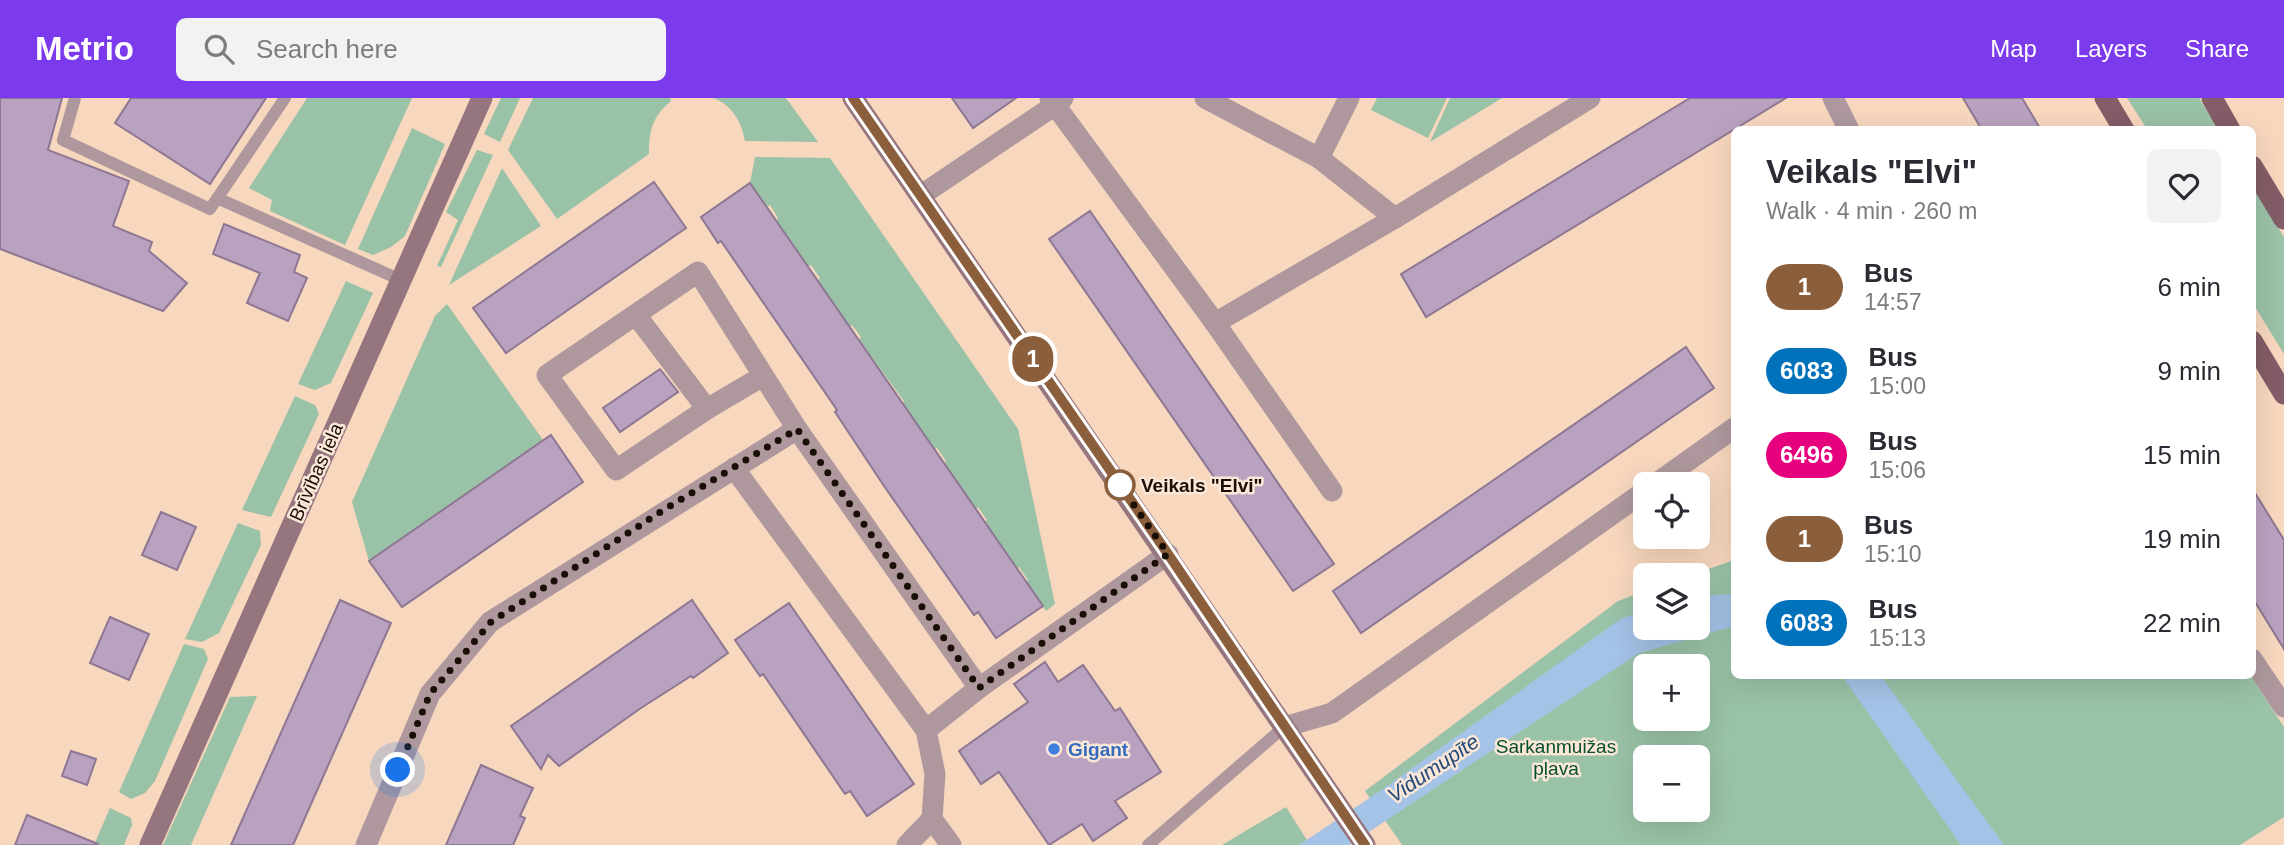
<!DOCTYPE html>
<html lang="en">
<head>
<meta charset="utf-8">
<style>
  :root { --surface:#fff; --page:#f2f2f3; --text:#2b2b33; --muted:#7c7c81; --accent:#7c3aed }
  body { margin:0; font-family:Helvetica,sans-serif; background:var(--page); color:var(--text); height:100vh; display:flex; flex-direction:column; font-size:26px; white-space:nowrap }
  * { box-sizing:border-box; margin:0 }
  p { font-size:23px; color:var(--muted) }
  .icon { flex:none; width:38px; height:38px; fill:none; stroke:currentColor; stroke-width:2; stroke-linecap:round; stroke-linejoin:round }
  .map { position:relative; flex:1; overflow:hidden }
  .side { position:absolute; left:1731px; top:28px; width:525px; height:553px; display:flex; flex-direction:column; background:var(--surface); border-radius:10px; box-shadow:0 7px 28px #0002 }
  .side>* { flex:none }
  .badge { padding:0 14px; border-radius:23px; font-size:24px; line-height:46px }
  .fabs { position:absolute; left:1633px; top:374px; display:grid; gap:14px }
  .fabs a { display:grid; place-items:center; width:77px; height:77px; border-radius:10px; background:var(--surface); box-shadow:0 7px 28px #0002; font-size:35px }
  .you { position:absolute; width:35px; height:35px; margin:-18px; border:5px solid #fff; border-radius:50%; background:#1a73e8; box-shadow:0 0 0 10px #1a73e833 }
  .map>.badge { position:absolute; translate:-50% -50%; box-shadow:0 0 0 4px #fff }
  .round { display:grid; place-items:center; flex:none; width:74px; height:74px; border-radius:10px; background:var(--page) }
  .summary { display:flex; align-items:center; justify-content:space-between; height:119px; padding:0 35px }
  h1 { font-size:33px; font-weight:800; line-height:52px }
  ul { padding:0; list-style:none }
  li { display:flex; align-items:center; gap:21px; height:84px; padding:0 35px }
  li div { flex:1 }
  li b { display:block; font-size:26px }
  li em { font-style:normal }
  li .badge { min-width:77px; font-weight:700; text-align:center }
  header { display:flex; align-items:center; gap:42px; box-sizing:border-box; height:98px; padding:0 35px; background:var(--accent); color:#fff }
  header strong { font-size:33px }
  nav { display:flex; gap:38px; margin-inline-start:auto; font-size:24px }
  .search { width:490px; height:63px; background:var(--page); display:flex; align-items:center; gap:18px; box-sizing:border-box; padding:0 24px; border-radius:10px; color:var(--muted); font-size:26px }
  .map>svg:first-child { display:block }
  .green { fill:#9ac2a7; fill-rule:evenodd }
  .water { fill:#a5c2e7 }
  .building { fill:#b9a2c0; stroke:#8d7793; stroke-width:2 }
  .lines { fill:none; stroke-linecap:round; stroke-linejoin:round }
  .lane { stroke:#ae989d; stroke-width:12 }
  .street { stroke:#ae989d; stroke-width:21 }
  .secondary { stroke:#96767e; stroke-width:21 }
  .primary { stroke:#835d67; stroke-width:21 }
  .line-casing { stroke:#fff; stroke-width:16 }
  .line { stroke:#8b5e3c; stroke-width:10 }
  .walk { stroke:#1a0f07; stroke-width:7; stroke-dasharray:0 12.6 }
  .stop-dot { fill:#fff; stroke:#8b5e3c; stroke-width:3.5 }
  .shop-dot { fill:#3f7fe0; stroke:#fbe7d8; stroke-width:2.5 }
  .labels { text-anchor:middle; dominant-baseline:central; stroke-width:5; stroke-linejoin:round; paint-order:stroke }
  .street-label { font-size:19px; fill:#1a0f07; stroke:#fbe7d8 }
  .stop-label { font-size:19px; font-weight:bold; fill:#1a0f07; stroke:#fbe7d8; text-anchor:start }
  .park-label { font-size:19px; fill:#054f2b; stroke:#fbe7d8 }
  .shop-label { font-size:19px; font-weight:bold; fill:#366cbe; stroke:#fbe7d8; text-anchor:start }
  .water-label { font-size:21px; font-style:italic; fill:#234a79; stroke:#fbe7d8 }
</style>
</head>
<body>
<header>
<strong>Metrio</strong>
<div class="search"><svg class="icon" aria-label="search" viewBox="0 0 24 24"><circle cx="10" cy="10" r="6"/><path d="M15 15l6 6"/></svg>Search here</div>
<nav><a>Map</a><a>Layers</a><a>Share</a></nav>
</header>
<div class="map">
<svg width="2284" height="747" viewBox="0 0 2284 747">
  <rect width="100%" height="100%" fill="#f7d7be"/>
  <g class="green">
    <polygon points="307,0 412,0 345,147 270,113 272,102 249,90"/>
    <polygon points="501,0 520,0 500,44 484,36"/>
    <path d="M533 0H670L671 3C652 19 649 33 649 56L557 121 508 52Z"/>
    <path d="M713 0H786L818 44 745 43C742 24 731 6 713 0Z"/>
    <polygon points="1377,0 1447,0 1428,40 1371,12"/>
    <polygon points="1450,0 1502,0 1430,44"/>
    <polygon points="2127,0 2199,0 2218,31 2147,31"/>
    <polygon points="412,30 445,46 405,138 391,149 373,157 358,151"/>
    <polygon points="477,52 493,57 441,169 437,168 458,122 446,114"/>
    <polygon points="755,59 830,60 1018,331 1055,506 1046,513 1026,484 1028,482 1019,469 1017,470 985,424 987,422 978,409 975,411 944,365 946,363 937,350 935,351 902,306 904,303 859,242 861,239 852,227 849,229 817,183 820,180 811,167 808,169 776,123 778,120 770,107 766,109 750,85"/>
    <polygon points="502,70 541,128 449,187"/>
    <polygon points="2252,87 2284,139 2284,256 2252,204"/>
    <polygon points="346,183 373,195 331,285 315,292 298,286"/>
    <polygon points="447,206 543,342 369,463 352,404 435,218"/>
    <polygon points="295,298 315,307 319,316 271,419 242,412"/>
    <polygon points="238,425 260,433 261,447 219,535 202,544 185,541"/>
    <path d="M1734 462V578H2251L2284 629V719L2240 747H1402L1365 693 1618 503 1645 493V530H1698V478H1689ZM1645 569H1698V621H1645ZM1645 660H1698V712H1645Z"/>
    <polygon points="184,546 204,551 208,561 155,683 145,695 131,701 119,694"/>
    <polygon points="257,598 191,747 163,747 230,599"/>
    <polygon points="1286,709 1307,742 1299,747 1222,747"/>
    <polygon points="110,710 131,720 132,727 124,747 94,747"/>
  </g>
  <g class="water">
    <polygon points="1734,496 1734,528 1639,555 1349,747 1299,747 1383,691 1622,520 1645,513 1645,530 1698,530 1698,498"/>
    <polygon points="1842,578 1881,578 2004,747 1961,747"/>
  </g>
  <g class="building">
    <polygon points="0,0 62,0 48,52 129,83 113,128 152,144 149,153 187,185 163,213 0,151"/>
    <polygon points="131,0 266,0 210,86 115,25"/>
    <polygon points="952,0 1016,0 973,30"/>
    <polygon points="1690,0 1786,0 1426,219 1401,176"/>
    <polygon points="1963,0 2022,0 2041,32 1982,32"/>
    <polygon points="654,84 686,130 506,255 473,210"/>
    <polygon points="750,85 1043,508 996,540 978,514 974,517 884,388 835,314 837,312 721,143 718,145 701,119"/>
    <polygon points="1090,113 1334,466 1293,493 1049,141"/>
    <polygon points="224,126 300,157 294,174 307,180 288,223 247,205 260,175 213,156"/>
    <polygon points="1686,249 1714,290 1361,535 1333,493"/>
    <polygon points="660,271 678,294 620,334 603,310"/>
    <polygon points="551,337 583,384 402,509 369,463"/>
    <polygon points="2252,390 2284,442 2284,551 2252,499"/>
    <polygon points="161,414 196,429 177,472 142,457"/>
    <polygon points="340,502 391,525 379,552 293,747 231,747"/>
    <polygon points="692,502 728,555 693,580 691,578 641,610 559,668 548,657 541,671 511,628"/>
    <polygon points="789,505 914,686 867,718 850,693 845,696 763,576 760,578 735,542"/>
    <polygon points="110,519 149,536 129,582 90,565"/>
    <polygon points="1045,564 1058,584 1083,567 1115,613 1120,610 1161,674 1115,703 1127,720 1093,743 1082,726 1049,747 999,674 981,686 959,653 1028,604 1014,586"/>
    <polygon points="71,653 96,661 87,687 62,678"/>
    <polygon points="481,667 533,690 520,718 525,720 513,747 446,747"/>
    <polygon points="27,717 98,746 98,747 15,747"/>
  </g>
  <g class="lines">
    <g class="lane">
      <polyline points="75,0 63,42 210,111 285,0"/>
      <polyline points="217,100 401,182"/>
      <polyline points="1148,747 1284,629"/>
    </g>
    <g class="street">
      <polyline points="1063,0 1055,7 1215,225 1395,120 1590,0"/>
      <polyline points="1205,0 1319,60 1395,120"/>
      <polyline points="1833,0 1849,32"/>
      <polyline points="1319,60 1349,0"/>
      <polyline points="920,98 1055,7 1050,0"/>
      <polyline points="636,217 707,311 616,372 547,277 698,174 797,331 979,590"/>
      <polyline points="1215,225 1332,393"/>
      <polyline points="707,311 763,278"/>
      <polyline points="734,370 926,632 935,676 932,721 951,747"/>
      <polyline points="1654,387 1734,330"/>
      <polyline points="2252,561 2284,609"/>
      <polyline points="1284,629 1332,615 1645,393"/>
      <polyline points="926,632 979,590 1168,456"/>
      <polyline points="366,747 430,596 490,524 797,331"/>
      <polyline points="907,747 932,721"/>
    </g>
    <g class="secondary">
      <polyline points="853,0 1365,747"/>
      <polyline points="150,747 482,0"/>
    </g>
    <g class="primary">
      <polyline points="2105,0 2124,32"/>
      <polyline points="2212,0 2230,32"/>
      <polyline points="2252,68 2284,121"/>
      <polyline points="2252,243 2284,296"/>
    </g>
  </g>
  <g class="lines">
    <g class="line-casing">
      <polyline id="line" points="853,0 1168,456 1365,747"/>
    </g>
    <use href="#line" class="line"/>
    <polyline class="walk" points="398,672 430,596 491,524 662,413 797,331 979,590 1168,456 1120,387"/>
  </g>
  <circle class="stop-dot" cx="1120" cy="387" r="14"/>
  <circle class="shop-dot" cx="1054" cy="651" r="7"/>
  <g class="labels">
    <g class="street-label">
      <text transform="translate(316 374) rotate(-66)">Brīvības iela</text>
    </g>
    <g class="stop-label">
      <text x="1141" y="387">Veikals "Elvi"</text>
    </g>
    <g class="park-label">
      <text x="1556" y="648">Sarkanmuižas<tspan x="1556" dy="22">pļava</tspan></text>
    </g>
    <g class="shop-label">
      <text x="1068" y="651">Gigant</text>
    </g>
    <g class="water-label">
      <text transform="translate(1433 670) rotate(-34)">Vidumupīte</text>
    </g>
  </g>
</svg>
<div class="fabs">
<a><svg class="icon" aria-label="locate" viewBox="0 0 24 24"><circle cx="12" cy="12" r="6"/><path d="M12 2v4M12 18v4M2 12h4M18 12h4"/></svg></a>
<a><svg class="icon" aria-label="layers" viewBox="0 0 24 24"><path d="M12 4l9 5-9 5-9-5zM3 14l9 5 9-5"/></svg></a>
<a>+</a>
<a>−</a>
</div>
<div class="you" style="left:398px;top:672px"></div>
<b class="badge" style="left:1033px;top:261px;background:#8b5e3c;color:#fff">1</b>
<section class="side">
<div class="summary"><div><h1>Veikals &quot;Elvi&quot;</h1><p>Walk · 4 min · 260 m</p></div><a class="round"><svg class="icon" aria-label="heart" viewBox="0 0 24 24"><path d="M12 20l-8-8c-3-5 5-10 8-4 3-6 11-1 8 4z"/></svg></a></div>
<ul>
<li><span class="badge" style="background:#8b5e3c;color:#fff">1</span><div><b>Bus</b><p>14:57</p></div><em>6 min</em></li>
<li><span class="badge" style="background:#0072bc;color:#fff">6083</span><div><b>Bus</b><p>15:00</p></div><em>9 min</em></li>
<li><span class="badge" style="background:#e6007e;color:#fff">6496</span><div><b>Bus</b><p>15:06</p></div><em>15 min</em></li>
<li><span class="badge" style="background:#8b5e3c;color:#fff">1</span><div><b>Bus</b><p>15:10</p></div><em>19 min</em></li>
<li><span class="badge" style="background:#0072bc;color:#fff">6083</span><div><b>Bus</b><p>15:13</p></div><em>22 min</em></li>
</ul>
</section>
</div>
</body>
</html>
